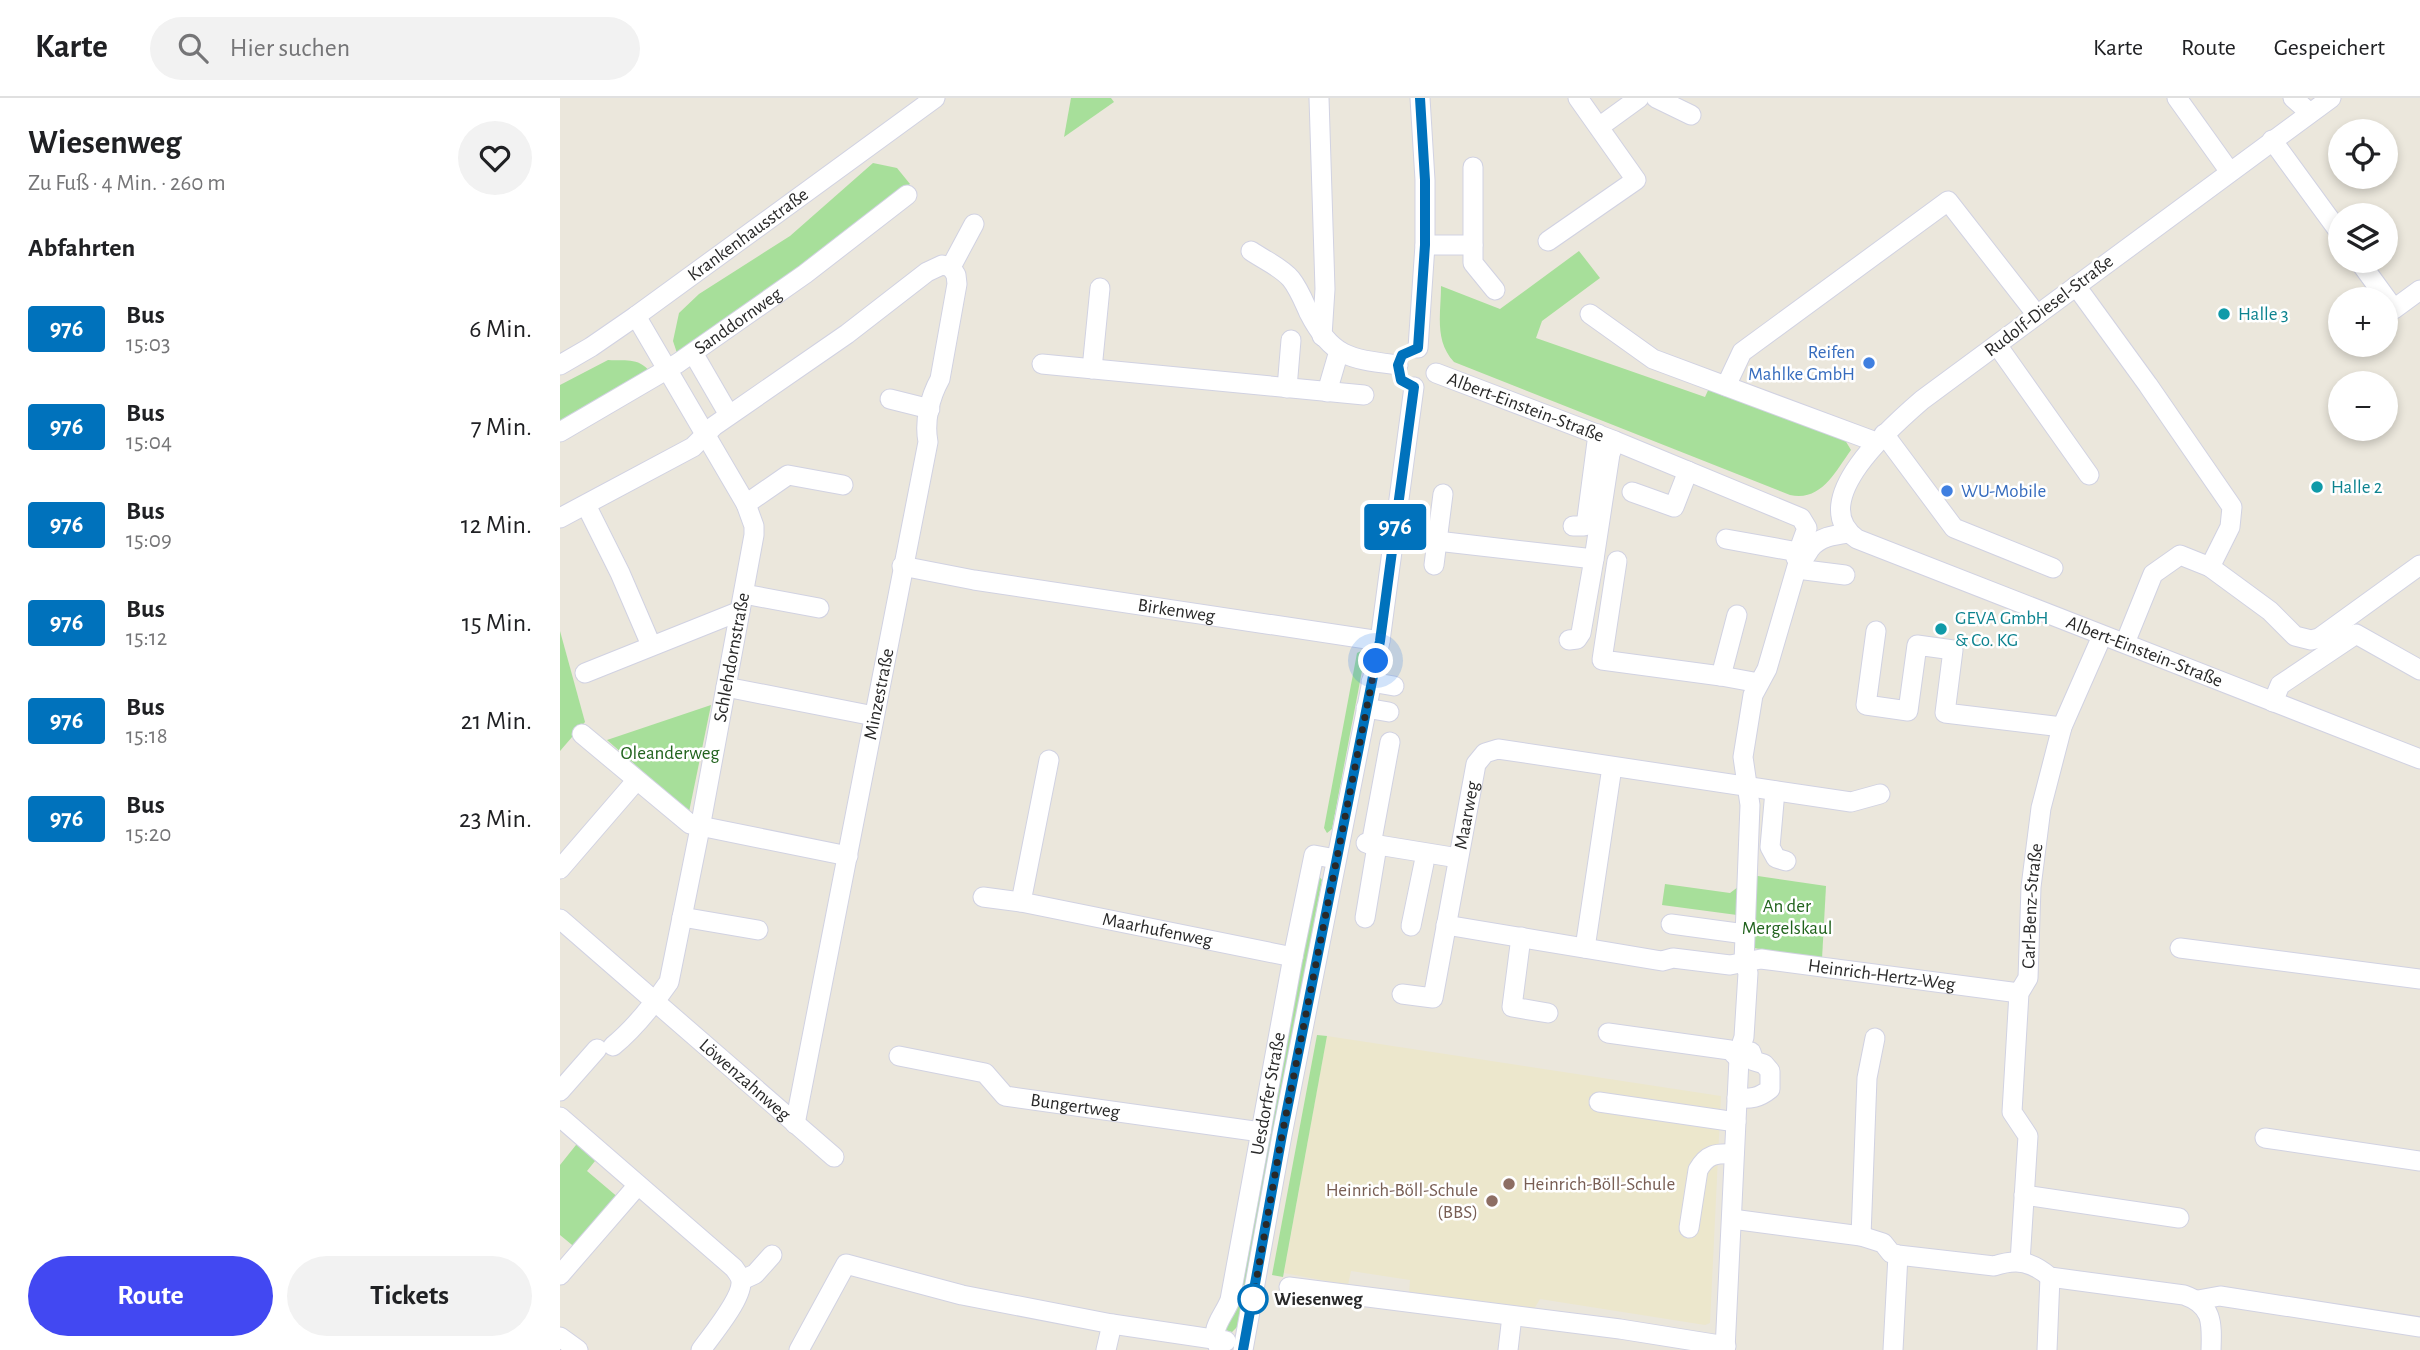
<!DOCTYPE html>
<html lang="de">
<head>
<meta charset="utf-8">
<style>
  :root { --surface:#fff; --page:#f2f2f2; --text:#202124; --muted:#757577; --line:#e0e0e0; --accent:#4248f2 }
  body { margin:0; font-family:"Alegreya Sans",sans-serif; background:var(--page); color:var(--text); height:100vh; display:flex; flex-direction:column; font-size:26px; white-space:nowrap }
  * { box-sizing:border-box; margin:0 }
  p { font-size:23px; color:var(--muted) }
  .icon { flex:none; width:38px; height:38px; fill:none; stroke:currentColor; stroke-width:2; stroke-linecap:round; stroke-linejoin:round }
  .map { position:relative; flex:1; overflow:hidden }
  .details { display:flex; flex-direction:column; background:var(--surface); width:560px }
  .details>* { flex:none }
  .badge { padding:0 14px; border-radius:5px; font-size:24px; line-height:46px }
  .buttons { position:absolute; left:1768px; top:21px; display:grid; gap:14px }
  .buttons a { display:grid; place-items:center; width:70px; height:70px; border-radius:50%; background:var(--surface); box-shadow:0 4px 10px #0003; font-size:35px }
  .you { position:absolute; width:35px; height:35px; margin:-18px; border:5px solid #fff; border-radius:50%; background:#1a73e8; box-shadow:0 0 0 10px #1a73e833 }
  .map>.badge { position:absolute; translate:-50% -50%; box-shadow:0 0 0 4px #fff }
  h2 { padding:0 28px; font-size:26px; line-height:63px }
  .round { display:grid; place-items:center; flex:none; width:74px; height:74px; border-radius:37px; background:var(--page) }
  .head { display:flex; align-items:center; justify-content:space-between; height:119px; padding:0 28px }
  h1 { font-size:33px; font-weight:700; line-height:52px }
  .primary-button { display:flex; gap:14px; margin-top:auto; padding:14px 28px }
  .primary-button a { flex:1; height:80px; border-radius:42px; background:var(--accent); color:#fff; font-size:28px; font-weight:700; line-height:80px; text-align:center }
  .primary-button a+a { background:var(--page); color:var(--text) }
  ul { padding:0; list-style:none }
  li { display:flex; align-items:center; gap:21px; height:98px; padding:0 28px }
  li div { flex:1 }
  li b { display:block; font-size:26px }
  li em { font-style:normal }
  li .badge { min-width:77px; font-weight:700; text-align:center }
  header { display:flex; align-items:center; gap:42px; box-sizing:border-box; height:98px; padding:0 35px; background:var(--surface); border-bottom:2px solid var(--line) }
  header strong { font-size:33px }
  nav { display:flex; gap:38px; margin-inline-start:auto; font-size:24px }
  .search { width:490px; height:63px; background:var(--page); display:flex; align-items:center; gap:18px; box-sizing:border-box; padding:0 24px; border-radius:38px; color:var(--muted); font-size:26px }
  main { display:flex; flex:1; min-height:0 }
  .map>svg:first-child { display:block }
  .education { fill:#ece7cc }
  .green { fill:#a7df9a }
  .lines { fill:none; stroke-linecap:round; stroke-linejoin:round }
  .minor-casing { stroke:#d1d2e2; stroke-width:21 }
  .minor { stroke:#fff; stroke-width:19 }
  .line-casing { stroke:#fff; stroke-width:16 }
  .line { stroke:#0072bc; stroke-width:10 }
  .walk { stroke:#292929; stroke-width:7; stroke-dasharray:0 12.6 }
  .culture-dot { fill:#0f9aa8; stroke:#fff; stroke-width:2.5 }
  .shop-dot { fill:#3f7fe0; stroke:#fff; stroke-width:2.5 }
  .education-dot { fill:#8d6e63; stroke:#fff; stroke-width:2.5 }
  .stop-dot { fill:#fff; stroke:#0072bc; stroke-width:3.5 }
  .labels { text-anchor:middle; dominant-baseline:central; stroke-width:5; stroke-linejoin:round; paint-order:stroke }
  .street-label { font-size:19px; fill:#292929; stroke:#fff }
  .culture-label { font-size:19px; fill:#0d838f; stroke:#fff; text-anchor:start }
  .shop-label { font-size:19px; fill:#366cbe; stroke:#fff; text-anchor:end }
  .park-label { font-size:19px; fill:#21631d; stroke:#fff }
  .education-label { font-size:19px; fill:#785e54; stroke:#fff; text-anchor:start }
  .stop-label { font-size:19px; font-weight:bold; fill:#292929; stroke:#fff; text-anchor:start }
</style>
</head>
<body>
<header>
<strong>Karte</strong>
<div class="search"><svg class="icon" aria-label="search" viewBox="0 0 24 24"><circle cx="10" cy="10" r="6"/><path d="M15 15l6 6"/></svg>Hier suchen</div>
<nav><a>Karte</a><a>Route</a><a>Gespeichert</a></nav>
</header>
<main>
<section class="details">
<div class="head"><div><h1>Wiesenweg</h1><p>Zu Fuß · 4 Min. · 260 m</p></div><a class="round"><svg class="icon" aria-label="heart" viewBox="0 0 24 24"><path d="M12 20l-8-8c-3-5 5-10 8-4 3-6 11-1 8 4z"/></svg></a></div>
<h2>Abfahrten</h2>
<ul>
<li><span class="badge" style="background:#0072bc;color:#fff">976</span><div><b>Bus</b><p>15:03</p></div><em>6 Min.</em></li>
<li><span class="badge" style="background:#0072bc;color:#fff">976</span><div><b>Bus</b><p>15:04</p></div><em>7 Min.</em></li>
<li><span class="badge" style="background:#0072bc;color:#fff">976</span><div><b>Bus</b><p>15:09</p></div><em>12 Min.</em></li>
<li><span class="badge" style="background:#0072bc;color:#fff">976</span><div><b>Bus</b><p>15:12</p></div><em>15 Min.</em></li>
<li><span class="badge" style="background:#0072bc;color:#fff">976</span><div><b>Bus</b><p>15:18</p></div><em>21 Min.</em></li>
<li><span class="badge" style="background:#0072bc;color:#fff">976</span><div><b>Bus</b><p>15:20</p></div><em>23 Min.</em></li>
</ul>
<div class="primary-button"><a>Route</a><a>Tickets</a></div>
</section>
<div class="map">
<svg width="1860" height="1252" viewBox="0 0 1860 1252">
  <rect width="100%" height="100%" fill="#ebe7dc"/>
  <polygon class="education" points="767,938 1161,998 1150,1225 1145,1227 980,1201 974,1211 951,1207 938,1209 849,1196 850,1182 791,1173 788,1187 724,1175"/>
  <g class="green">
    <polygon points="511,0 551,0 554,4 504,39"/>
    <polygon points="313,65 337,70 350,86 118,258 113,243 119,215 139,196 230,138"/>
    <path d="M1019 153 1040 180 982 223 976 240 1145 299 1150 288 1285 342 1291 352C1275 374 1261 404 1230 397L894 264C874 242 881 216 881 188L940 211Z"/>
    <path d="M48 262C69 263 79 259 93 277L0 329V287Z"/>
    <polygon points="0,533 25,624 0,653"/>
    <polygon points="801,553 805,557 772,731 767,735 764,730 797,555"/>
    <polygon points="151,607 129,714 47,642"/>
    <polygon points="758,777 762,782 685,1187 682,1187 680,1197 683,1197 677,1229 672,1234 665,1232"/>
    <polygon points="1191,777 1266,788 1262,861 1194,850"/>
    <polygon points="1105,786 1170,795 1178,789 1177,817 1102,807"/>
    <polygon points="757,937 767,938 723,1179 712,1177"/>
    <polygon points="16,1047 23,1047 34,1057 35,1063 27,1073 60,1101 17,1151 0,1137 0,1067"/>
  </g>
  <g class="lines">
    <g class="minor-casing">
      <g id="minor">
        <polyline points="759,0 765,191 762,238"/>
        <polyline points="1096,0 1131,17"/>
        <polyline points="1617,0 1670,74"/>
        <polyline points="1733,0 1750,15"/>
        <path id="s1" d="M1771 0 1362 302C1333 327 1244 404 1297 441L1860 661"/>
        <polyline points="1039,29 1079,0"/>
        <polyline points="1712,42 1780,135"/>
        <polyline points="913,69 913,165 935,192"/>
        <polyline points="988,143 1076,82 1018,0"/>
        <polyline points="865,147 913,147"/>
        <path d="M691 153C704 162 721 169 731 181 739 191 744 204 749 215 772 260 791 261 838 267"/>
        <polyline points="1799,163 1834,211 1860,192"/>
        <polyline points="391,169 414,126"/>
        <polyline points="1516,188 1588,287 1672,409 1670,429 1650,469"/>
        <polyline points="1030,216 1093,261 1316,344"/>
        <polyline points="1437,247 1529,377"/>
        <polyline points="858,250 865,147 865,82 860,0"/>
        <polyline points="136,260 169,317"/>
        <polyline points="482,266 804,297"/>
        <path id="s2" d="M0 267 31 249 76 218 375 0"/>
        <polyline points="532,271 540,190"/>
        <path id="s3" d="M876 275 1055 343 1241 420 1247 430 1236 460"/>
        <polyline points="1166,288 1182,254 1388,103 1477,217"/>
        <polyline points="727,290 731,242"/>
        <polyline points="767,294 779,253"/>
        <polyline points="330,301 370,311"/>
        <path id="s4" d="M0 334 118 265 245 176 347 97"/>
        <polyline points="1324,336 1394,430 1493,470"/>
        <polyline points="1072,394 1114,409 1128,373"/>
        <polyline points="186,406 228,377 283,387"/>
        <polyline points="26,407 60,475 91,547"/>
        <polyline points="0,420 133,349 154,328 287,236 367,174 382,167 391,169"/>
        <polyline points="1013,428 1024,428 1027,420 1038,336"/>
        <polyline points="1166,441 1238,454"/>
        <polyline points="877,443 1034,461 1050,356 1055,343"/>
        <polyline points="1057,463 1042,562 1161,578 1199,585"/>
        <polyline points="874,467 883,396"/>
        <path id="s5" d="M342 468 414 482 820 543"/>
        <polyline points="1237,471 1285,477"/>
        <polyline points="184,496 259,510"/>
        <polyline points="1316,533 1306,607 1348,613 1357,547 1393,552 1385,615 1502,629"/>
        <polyline points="1009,542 1017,541 1021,535 1034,461"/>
        <polyline points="1565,545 1593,476 1620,457 1650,469 1710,513 1735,538 1751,542 1759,540 1777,527 1860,467"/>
        <polyline points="25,575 180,513"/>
        <polyline points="1161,578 1177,517"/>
        <polyline points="811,584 834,588"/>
        <polyline points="166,589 314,618"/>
        <polyline points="1713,604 1720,587 1796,536 1860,572"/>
        <polyline points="806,610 829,614"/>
        <polyline points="22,636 130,726 288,758"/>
        <path id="s6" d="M489 662 461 804 733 859"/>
        <polyline points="1215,693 1210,749 1216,760 1226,763"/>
        <polyline points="806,745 898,760"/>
        <polyline points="811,747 830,644"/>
        <polyline points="0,771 76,683"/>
        <polyline points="423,799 461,804"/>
        <polyline points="122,819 198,832"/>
        <polyline points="805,820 817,748"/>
        <path id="s7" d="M0 821 274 1059"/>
        <polyline points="1111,826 1185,836"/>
        <path id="s8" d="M886 827 1102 863 1113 860 1170 867 1201 861 1459 895"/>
        <polyline points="851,828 864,765"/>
        <polyline points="961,839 952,909 988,915"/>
        <polyline points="1025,850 1052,669"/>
        <polyline points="1620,850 1860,881"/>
        <path id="s9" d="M842 896 873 900 916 666 925 655 938 651 1291 704 1320 696"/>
        <polyline points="1048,935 1170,952 1179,961"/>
        <path id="s10" d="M53 948C75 930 93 907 109 884L140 730 194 437V428L186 406 76 218"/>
        <path d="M1181 948 1184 939 1188 875 1184 864 1190 707 1183 659 1193 597 1207 571 1238 465C1245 461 1246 457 1250 451 1259 439 1274 437 1288 435"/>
        <path id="s11" d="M339 958 425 975 445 998 701 1034"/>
        <polyline points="0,993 37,951"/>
        <path d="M1177 1000C1191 1001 1199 1000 1210 991V973L1204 966 1194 963 1191 954 1179 961"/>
        <polyline points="1039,1004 1176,1024"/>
        <path d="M0 1019 174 1170C177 1174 181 1179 181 1184 182 1201 151 1238 141 1252"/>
        <path id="s12" d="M235 1026 368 344C364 323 370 299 380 281L397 186 396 177 391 169"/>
        <polyline points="1705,1040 1860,1063"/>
        <polyline points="1464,1097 1619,1120"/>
        <path d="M1172 1121 1301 1138 1323 1145 1331 1155 1338 1157 1434 1168C1458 1160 1472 1164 1490 1179L1624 1197C1653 1207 1652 1225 1651 1252"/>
        <path d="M1129 1130 1138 1072C1147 1056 1156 1055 1174 1056"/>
        <polyline points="1301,1138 1307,980 1315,940"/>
        <path id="s13" d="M1460 1164 1468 1038 1452 1014 1459 895 1468 880 1471 789 1481 710 1502 629 1542 538"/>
        <polyline points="0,1177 78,1087"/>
        <polyline points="182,1182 195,1176 212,1157"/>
        <polyline points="729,1189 1060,1231 1166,1248"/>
        <polyline points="1638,1202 1660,1198 1860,1229"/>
        <polyline points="0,1239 18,1252"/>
        <polyline points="239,1252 286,1166 402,1197 552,1226 666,1243"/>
        <polyline points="546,1252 552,1226"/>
        <path id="s14" d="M660 1252C648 1230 662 1222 670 1202L733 859 754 757 776 761"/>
        <polyline points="683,1252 722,1037 820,543 854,289"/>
        <polyline points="948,1252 952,1218"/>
        <polyline points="1165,1252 1179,961"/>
        <polyline points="1333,1252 1338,1157"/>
        <polyline points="1487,1252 1490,1179"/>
      </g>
    </g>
    <use href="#minor" class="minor"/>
  </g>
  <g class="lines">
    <g class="line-casing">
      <polyline id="line" points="683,1252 722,1037 820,543 854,289 841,282 838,267 842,257 858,250 865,147 865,82 860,0"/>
    </g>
    <use href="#line" class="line"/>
    <polyline class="walk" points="693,1201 722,1037 816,563"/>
  </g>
  <g class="culture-dot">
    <circle cx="1664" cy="216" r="7"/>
    <circle cx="1757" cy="389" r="7"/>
    <circle cx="1381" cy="531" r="7"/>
  </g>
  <g class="shop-dot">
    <circle cx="1309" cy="265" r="7"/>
    <circle cx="1387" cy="393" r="7"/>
  </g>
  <g class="education-dot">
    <circle cx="949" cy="1086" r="7"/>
    <circle cx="932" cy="1103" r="7"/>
  </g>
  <circle class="stop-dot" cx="693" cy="1201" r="14"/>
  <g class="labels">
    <g class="street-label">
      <text stroke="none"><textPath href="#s2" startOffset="229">Krankenhausstraße</textPath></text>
      <text transform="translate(1489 208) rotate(-37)">Rudolf-Diesel-Straße</text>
      <text stroke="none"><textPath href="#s4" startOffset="210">Sanddornweg</textPath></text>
      <text stroke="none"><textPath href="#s3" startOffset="96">Albert-Einstein-Straße</textPath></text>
      <text stroke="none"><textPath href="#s5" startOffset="278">Birkenweg</textPath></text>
      <text stroke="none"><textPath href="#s1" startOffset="992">Albert-Einstein-Straße</textPath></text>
      <text stroke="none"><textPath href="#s10" startOffset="416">Schlehdornstraße</textPath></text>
      <text stroke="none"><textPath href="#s12" startOffset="438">Minzestraße</textPath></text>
      <text stroke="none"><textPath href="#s9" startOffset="217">Maarweg</textPath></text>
      <text stroke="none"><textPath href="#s13" startOffset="364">Carl-Benz-Straße</textPath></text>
      <text stroke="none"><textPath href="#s6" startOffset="284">Maarhufenweg</textPath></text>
      <text stroke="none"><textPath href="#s8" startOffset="441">Heinrich-Hertz-Weg</textPath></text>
      <text stroke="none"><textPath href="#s7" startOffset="245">Löwenzahnweg</textPath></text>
      <text stroke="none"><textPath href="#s14" startOffset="264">Uesdorfer Straße</textPath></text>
      <text stroke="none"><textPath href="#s11" startOffset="189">Bungertweg</textPath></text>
    </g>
    <g class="culture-label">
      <text x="1678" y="216">Halle 3</text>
      <text x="1771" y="389">Halle 2</text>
      <text x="1395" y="520">GEVA GmbH<tspan x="1395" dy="22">&amp; Co. KG</tspan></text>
    </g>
    <g class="shop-label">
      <text x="1295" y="254">Reifen<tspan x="1295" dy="22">Mahlke GmbH</tspan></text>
      <text x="1401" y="393" text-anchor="start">WU-Mobile</text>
    </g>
    <g class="park-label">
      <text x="110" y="655">Oleanderweg</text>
      <text x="1227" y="808">An der<tspan x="1227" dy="22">Mergelskaul</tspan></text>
    </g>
    <g class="education-label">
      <text x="963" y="1086">Heinrich-Böll-Schule</text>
      <text x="918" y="1092" text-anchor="end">Heinrich-Böll-Schule<tspan x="918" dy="22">(BBS)</tspan></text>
    </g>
    <g class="stop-label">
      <text x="714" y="1201">Wiesenweg</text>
    </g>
  </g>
</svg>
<div class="buttons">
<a><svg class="icon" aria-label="locate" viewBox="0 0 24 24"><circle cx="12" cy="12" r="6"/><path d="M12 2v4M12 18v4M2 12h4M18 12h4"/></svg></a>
<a><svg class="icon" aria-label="layers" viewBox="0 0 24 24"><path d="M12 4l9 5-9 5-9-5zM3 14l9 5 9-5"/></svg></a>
<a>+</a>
<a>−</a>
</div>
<div class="you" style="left:816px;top:563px"></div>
<b class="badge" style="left:835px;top:429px;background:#0072bc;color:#fff">976</b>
</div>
</main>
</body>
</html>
